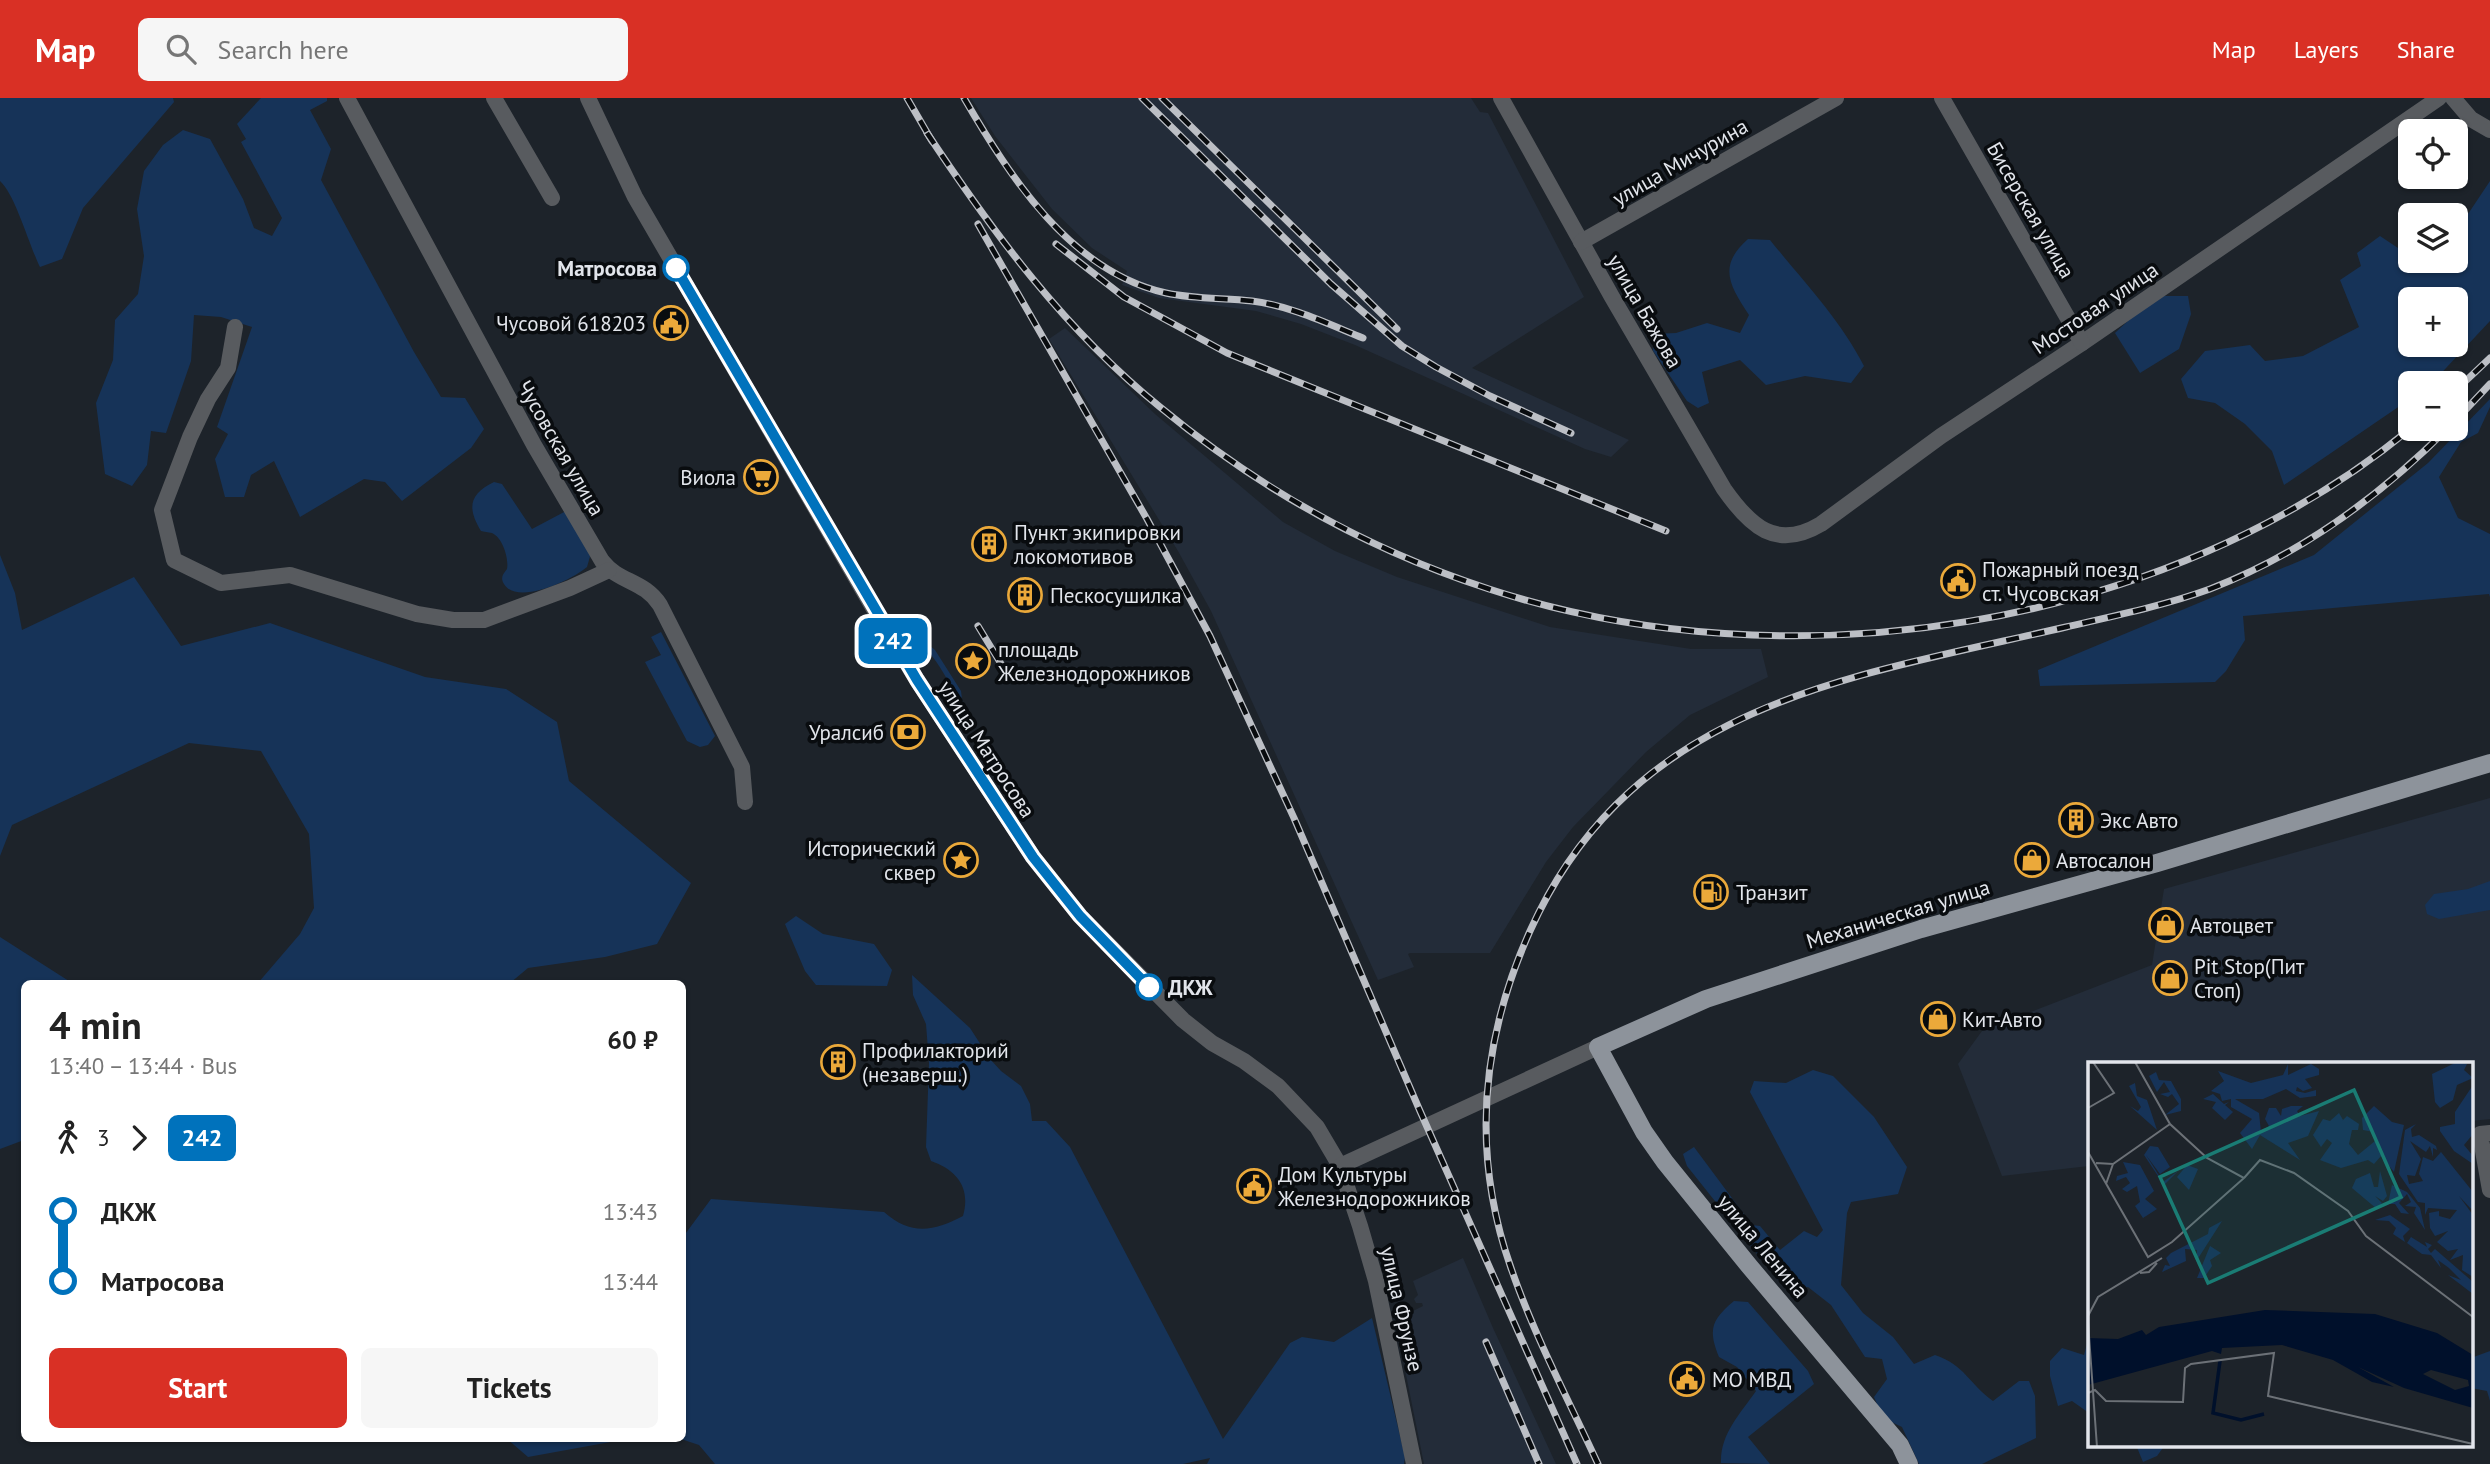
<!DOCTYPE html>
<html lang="en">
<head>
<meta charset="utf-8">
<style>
  :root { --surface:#fff; --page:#f6f6f6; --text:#222; --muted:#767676; --accent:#d93025 }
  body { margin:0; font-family:"PT Sans",sans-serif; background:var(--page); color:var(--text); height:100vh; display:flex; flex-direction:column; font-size:26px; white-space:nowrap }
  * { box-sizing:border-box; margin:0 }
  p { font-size:23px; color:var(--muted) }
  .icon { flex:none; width:38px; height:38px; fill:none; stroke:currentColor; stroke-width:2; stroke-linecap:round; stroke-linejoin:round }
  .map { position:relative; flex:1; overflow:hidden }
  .sheet { position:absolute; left:21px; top:882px; width:665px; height:462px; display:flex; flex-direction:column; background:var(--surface); border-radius:10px; box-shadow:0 2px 5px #0004 }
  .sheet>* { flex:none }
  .badge { padding:0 14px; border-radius:10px; font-size:24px; line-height:46px }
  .controls { position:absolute; left:2398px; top:21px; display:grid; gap:14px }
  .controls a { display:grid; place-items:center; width:70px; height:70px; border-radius:10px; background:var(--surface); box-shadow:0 2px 5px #0004; font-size:35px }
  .map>.badge { position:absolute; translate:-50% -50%; box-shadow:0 0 0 4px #fff }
  .legs { display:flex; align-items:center; gap:10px; height:77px; padding:0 28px; font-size:23px }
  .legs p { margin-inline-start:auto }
  .headline { display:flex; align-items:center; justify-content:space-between; height:119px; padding:0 28px }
  h1 { font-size:38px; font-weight:800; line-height:52px }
  .primary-button { display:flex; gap:14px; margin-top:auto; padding:14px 28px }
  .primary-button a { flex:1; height:80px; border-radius:10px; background:var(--accent); color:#fff; font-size:28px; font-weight:800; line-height:80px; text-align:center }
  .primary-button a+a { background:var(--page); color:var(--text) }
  ul { padding:0 28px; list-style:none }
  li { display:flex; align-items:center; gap:24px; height:70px; font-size:26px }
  li i { display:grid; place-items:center; width:10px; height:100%; margin:0 9px; background:currentColor }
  li i::after { content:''; width:18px; height:18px; margin:-9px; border:5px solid; border-radius:50%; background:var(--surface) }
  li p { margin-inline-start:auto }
  li:first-child i { background:linear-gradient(#0000 50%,currentColor 0) }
  li:last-child i { background:linear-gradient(currentColor 50%,#0000 0) }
  header { display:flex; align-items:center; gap:42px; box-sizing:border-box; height:98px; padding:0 35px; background:var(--accent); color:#fff }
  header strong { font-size:33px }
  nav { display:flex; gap:38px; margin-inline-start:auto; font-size:24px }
  .search { width:490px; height:63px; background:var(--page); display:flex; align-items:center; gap:18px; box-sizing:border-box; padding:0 24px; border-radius:10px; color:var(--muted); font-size:26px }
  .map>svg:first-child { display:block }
  .built { fill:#232c39 }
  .green { fill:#163358; fill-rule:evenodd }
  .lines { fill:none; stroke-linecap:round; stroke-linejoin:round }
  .minor { stroke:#585b5f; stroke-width:16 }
  .major { stroke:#8d939b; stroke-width:18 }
  .rail-casing { stroke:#bcbfc5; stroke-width:7 }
  .rail { stroke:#090c0f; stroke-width:4.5; stroke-dasharray:13; stroke-linecap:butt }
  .line-1-casing { stroke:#fff; stroke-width:16 }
  .line-1 { stroke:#0072bc; stroke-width:10 }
  .stop-1-dot { fill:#fff; stroke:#0072bc; stroke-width:3.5 }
  .labels { text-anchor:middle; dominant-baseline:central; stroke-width:7; stroke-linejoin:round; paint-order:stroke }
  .street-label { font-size:21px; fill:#e2e5eb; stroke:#090c0f }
  .stop-label { font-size:21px; font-weight:bold; fill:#e2e5eb; stroke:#090c0f; text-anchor:end }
  .poi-label { font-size:21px; fill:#e2e5eb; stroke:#090c0f; text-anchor:start }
  .inset-river { fill:none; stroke:#00102b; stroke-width:3.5 }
  .inset-road { fill:none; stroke:#6c7177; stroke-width:2 }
  .view { fill:#1a7c74; fill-opacity:0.15; stroke:#1a7c74; stroke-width:3.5 }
  .inset-edge { fill:none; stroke:#e2e5eb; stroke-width:3.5 }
</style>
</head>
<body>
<header>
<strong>Map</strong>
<div class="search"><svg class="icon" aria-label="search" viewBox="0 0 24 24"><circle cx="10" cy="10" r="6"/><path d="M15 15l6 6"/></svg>Search here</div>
<nav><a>Map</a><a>Layers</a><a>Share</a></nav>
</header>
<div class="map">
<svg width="2490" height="1366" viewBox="0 0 2490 1366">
  <rect width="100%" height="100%" fill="#1d232a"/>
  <g class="built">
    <polygon points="971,0 1471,0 1480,14 1488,15 1584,199 1472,270 1629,342 1611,359 1585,351 1355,247 1301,226 1256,213 1159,200 1122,187 1127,173 1092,150 1052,111 995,38"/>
    <polygon points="1065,230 1155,316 1283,424 1335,453 1397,479 1550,529 1691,551 1761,551 1768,579 1690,617 1646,654 1573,729 1546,764 1490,855 1410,855 1408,856 1414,869 1378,882 1211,513 1178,453 1049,241"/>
    <polygon points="2490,700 2490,1021 2471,1023 2471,965 2089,965 2089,1068 2002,1078 1958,966 1982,933 2152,867 2164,791"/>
    <polygon points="1463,1160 1493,1230 1556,1366 1424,1366 1395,1222 1423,1208 1422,1205 1416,1205 1414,1201 1418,1197 1413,1183"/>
  </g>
  <g class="green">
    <path d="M0 0H173L174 4 83 110 62 161 40 169C29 147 15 96 0 83Z"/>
    <polygon points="261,0 327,0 327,3 310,12 331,51 321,82 414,254 441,299 465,300 484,331 471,350 402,403 385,384 364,381 300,419 274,363 251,377 244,399 225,399 215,361 228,336 217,329 252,229 221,219 194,217 191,263 166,335 151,333 147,367 132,388 105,376 96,305 113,262 115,222 138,196 144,158 137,111 144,73 163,47 183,32 210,41 243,101 254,130 272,138 282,120 241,44 246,41 237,26"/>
    <path d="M2490 83V223L2432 285H2410V301L2284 387 2272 353 2245 326 2215 305 2188 300 2181 281 2205 253 2250 247 2265 263 2303 258 2359 229 2340 182 2361 168 2357 155 2380 138 2404 154 2410 149V163H2455V117H2440L2447 111 2466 119ZM2410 201H2455V247H2410Z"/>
    <path d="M1748 141 1770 142C1803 183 1840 221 1864 268L1851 285 1805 278 1766 287 1740 262 1702 274 1709 305 1698 310 1687 303 1653 253V236L1676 235 1707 225 1740 235 1749 217C1730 188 1717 168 1748 141Z"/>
    <polygon points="2164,198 2188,198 2191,216 2179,251 2140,275 2115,235 2131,220"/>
    <polygon points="2490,301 2490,309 2478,335 2461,344 2439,379 2458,420 2490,436 2490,499 2489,496 2243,518 2245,542 2226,573 2215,584 2040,588 2038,572 2314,457 2428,365"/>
    <path d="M494 384 502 386 532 431 566 413 591 455 587 469C572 482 517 508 504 486 500 480 503 476 507 471 509 461 503 440 492 435 488 434 484 434 481 433 467 410 469 396 494 384Z"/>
    <polygon points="0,457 15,495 22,532 134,479 181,548 270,525 425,579 506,591 557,624 569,683 691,785 657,846 605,859 528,870 510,885 258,885 300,836 314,810 309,736 261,653 189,645 12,727 0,758"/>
    <path d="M909 531 935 552 961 593 965 625C953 585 938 562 909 531Z"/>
    <polygon points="661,534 715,638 708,647 700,649 687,643 645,564 661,557 651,539"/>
    <polygon points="2490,783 2490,812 2439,821 2427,816 2425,807 2434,796 2468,791"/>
    <polygon points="796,818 823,836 874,846 892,872 887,888 816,887 805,873 785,826"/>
    <polygon points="0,839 72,885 24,886 24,1042 0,1051"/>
    <path d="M912 877 970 930 990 961 1001 973 1021 988 1030 1006 1032 1023H1046L1070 1049 1223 1341 1290 1245 1302 1239 1334 1244 1372 1220 1405 1359 1404 1366H1207L1210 1360 1183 1366H715L699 1347 681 1341 683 1139 711 1101 884 1114C910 1137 933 1134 963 1118 971 1090 957 1072 931 1063L926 1049 929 965 926 926 913 897Z"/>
    <path d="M1813 972 1833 978 1874 1019 1907 1069 1898 1096 1851 1104 1847 1115 1841 1187 1863 1215 1893 1239 1914 1266 1935 1257C1965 1267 1969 1286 1993 1303L2019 1283H2029L2035 1298 2036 1340 1982 1366H1919L1902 1329 1883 1320 1874 1299 1887 1281 1882 1261 1865 1259 1831 1207 1808 1189 1792 1193 1777 1181 1687 1068 1683 1056 1694 1049 1752 1127 1760 1128 1780 1152 1804 1133 1817 1139 1823 1132 1750 994 1754 983 1786 985Z"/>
    <path d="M1734 1203 1748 1204 1808 1273 1814 1286 1748 1339 1770 1366 1721 1365C1720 1336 1740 1316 1756 1293L1737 1269 1719 1259C1708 1232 1711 1222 1734 1203Z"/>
    <polygon points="2089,1239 2089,1315 2072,1303 2058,1308 2050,1278 2050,1263 2062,1250 2084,1257"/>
    <polygon points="2490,1253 2490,1303 2487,1293 2471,1290 2471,1260"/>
    <polygon points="507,1341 627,1341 528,1359"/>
    <polygon points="2136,1347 2165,1347 2157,1358 2143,1364"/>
  </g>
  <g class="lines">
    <g class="minor">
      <path d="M347 0 534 347 602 463C619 485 644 482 660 507L742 669 745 704"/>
      <polyline points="494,0 552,100"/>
      <polyline points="588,0 635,99 878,518 917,582 1033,759 1080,818 1183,922 1212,945 1244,963 1278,988 1317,1029 1340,1068 1360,1128 1376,1183 1414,1366"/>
      <path d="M1501 0 1612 199 1724 391C1750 428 1776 453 1821 426L1941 338 2082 245 2439 0"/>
      <polyline points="1942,0 2082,245"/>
      <polyline points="2453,0 2471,21 2490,32"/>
      <polyline points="1581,144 1836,0"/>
      <polyline points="235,229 228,270 208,301 190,339 162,412 174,462 221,485 290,477 417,516 453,522 484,522 570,490 609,472"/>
      <polyline points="2490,1035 2480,1036 2490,1092"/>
      <polyline points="1340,1068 1598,949"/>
    </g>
    <polyline class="major" points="1909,1366 1900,1347 1750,1169 1665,1064 1644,1034 1598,949 1706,901 1921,831 2157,765 2490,665"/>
    <g class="rail-casing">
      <g id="rail">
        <polyline points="907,0 932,43"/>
        <path d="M964 0C1010 79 1071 174 1166 195 1194 201 1223 200 1252 203 1291 208 1326 225 1363 240"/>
        <polyline points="1142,0 1331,186 1402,248 1436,269 1490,298 1571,335"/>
        <polyline points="1162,0 1397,231"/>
        <path d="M927 35C994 136 1065 232 1160 309 1257 389 1369 452 1489 491 1788 589 2165 532 2410 331"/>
        <polyline points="978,126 1147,421 1210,538 1294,720 1420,1013 1577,1366"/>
        <polyline points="1056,146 1124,199 1227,255 1666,433"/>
        <polyline points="2455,293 2490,260"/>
        <polyline points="2455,323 2490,286"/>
        <polyline points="978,528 1006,574"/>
        <polyline points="1486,1244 1539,1366"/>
        <path d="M1598 1366C1568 1301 1534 1237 1511 1170 1471 1056 1481 942 1530 833 1633 605 1850 579 2066 529 2114 518 2163 508 2210 491 2301 456 2379 399 2447 331"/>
      </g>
    </g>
    <use href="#rail" class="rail"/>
  </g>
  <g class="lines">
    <g class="line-1-casing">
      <polyline id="line-1" points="676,170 917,582 1033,759 1080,818 1149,889"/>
    </g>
    <use href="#line-1" class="line-1"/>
  </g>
  <defs>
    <g id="civic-ring" transform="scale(1.75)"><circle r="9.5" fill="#090c0f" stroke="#eba93a" stroke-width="1.5"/><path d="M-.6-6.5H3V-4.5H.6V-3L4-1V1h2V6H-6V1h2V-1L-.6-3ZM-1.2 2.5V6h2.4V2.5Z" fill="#eba93a"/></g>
    <g id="supermarket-ring" transform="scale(1.75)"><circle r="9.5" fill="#090c0f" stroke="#eba93a" stroke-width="1.5"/><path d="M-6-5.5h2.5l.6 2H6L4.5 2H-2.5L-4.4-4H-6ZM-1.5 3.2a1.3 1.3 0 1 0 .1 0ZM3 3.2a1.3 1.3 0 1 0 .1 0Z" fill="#eba93a"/></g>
    <g id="building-ring" transform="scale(1.75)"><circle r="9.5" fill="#090c0f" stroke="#eba93a" stroke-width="1.5"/><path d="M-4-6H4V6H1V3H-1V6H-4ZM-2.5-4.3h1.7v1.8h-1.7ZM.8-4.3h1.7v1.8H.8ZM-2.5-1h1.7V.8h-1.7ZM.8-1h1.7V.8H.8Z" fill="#eba93a"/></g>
    <g id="sight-ring" transform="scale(1.75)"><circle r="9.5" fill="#090c0f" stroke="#eba93a" stroke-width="1.5"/><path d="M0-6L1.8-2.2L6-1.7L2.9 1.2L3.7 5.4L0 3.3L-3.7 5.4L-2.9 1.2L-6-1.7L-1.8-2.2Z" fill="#eba93a"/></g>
    <g id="bank-ring" transform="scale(1.75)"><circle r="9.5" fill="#090c0f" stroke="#eba93a" stroke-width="1.5"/><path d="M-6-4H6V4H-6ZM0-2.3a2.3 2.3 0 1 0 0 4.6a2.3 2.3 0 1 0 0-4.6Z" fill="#eba93a"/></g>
    <g id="shop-ring" transform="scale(1.75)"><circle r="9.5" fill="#090c0f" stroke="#eba93a" stroke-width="1.5"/><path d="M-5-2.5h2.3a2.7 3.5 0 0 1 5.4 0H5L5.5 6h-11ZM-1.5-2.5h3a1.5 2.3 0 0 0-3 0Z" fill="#eba93a"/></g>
    <g id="fuel-ring" transform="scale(1.75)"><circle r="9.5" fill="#090c0f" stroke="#eba93a" stroke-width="1.5"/><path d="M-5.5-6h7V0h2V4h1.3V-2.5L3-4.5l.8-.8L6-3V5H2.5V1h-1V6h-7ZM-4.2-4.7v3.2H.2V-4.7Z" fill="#eba93a"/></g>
  </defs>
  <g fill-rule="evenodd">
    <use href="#civic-ring" x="671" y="225"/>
    <use href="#supermarket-ring" x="761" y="379"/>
    <use href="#building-ring" x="989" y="446"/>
    <use href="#civic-ring" x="1958" y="483"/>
    <use href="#building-ring" x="1025" y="497"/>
    <use href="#sight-ring" x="973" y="563"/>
    <use href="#bank-ring" x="908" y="634"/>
    <use href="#building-ring" x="2076" y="722"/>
    <use href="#sight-ring" x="961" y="762"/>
    <use href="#shop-ring" x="2032" y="762"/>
    <use href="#fuel-ring" x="1711" y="794"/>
    <use href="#shop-ring" x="2166" y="827"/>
    <use href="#shop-ring" x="2170" y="880"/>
    <use href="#shop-ring" x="1938" y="921"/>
    <use href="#building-ring" x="838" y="964"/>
    <use href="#civic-ring" x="1254" y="1088"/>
    <use href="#civic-ring" x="1687" y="1281"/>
  </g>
  <g class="stop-1-dot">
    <circle cx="676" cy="170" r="12"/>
    <circle cx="1149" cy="889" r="12"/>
  </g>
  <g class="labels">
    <g class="street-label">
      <text transform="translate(1680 64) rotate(-30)">улица Мичурина</text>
      <text transform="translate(2031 112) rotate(60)">Бисерская улица</text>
      <text transform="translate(2095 210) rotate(-34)">Мостовая улица</text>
      <text transform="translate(1645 213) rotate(60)">улица Бажова</text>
      <text transform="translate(561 350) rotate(60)">Чусовская улица</text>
      <text transform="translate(987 651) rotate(57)">улица Матросова</text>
      <text transform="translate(1898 816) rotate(-17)">Механическая улица</text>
      <text transform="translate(1763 1148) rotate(50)">улица Ленина</text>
      <text transform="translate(1402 1211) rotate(77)">улица Фрунзе</text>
    </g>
    <g class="stop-label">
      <text x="657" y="170">Матросова</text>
      <text x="1168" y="889" text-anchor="start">ДКЖ</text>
    </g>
    <g class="poi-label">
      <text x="646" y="225" text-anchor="end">Чусовой 618203</text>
      <text x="736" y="379" text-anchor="end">Виола</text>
      <text x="1014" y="434">Пункт экипировки<tspan x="1014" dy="24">локомотивов</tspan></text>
      <text x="1982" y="471">Пожарный поезд<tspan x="1982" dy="24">ст. Чусовская</tspan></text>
      <text x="1050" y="497">Пескосушилка</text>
      <text x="998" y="551">площадь<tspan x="998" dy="24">Железнодорожников</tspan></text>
      <text x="884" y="634" text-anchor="end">Уралсиб</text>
      <text x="2100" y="722">Экс Авто</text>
      <text x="936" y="750" text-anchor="end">Исторический<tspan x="936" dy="24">сквер</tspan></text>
      <text x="2056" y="762">Автосалон</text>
      <text x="1736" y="794">Транзит</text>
      <text x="2190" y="827">Автоцвет</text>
      <text x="2194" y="868">Pit Stop(Пит<tspan x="2194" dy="24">Стоп)</tspan></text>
      <text x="1962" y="921">Кит-Авто</text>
      <text x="862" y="952">Профилакторий<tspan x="862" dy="24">(незаверш.)</tspan></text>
      <text x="1278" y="1076">Дом Культуры<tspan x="1278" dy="24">Железнодорожников</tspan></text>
      <text x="1712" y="1281">МО МВД</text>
    </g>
  </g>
  <g transform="translate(2088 964)">
    <rect width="385" height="385" fill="#1d232a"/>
    <path d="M369 0 379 2 376 8 385 16 369 23 365 38 352 46 347 40 344 12ZM200 2V13L223 2 231 7V13L217 17 224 26 215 29 209 25 208 29 217 31 228 28V34L212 36 198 27 175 37H147L171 51 173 70 181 64 177 57 181 46H188L193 54 194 47 203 44H215L209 49 212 54 231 49 220 74 200 81 212 98 172 73 164 87 152 71 164 57 143 45V37L134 39 132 32 123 29 136 19 130 9 163 21 195 13ZM68 10 71 18 83 19 93 37V49L77 53 91 42 84 32 80 35 72 32 82 30 76 20 69 30 61 14ZM47 21 49 34 59 38 69 68 42 44 50 49 53 45 41 24ZM385 23V72L376 83 385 94V108V102L366 89 352 69V65L367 62V50ZM125 32 136 42 141 40 137 43 145 50 137 58 124 46 128 40 115 37ZM286 44 304 60 316 63 306 110 293 94 286 102 280 98 253 106 232 98 244 81 239 77 233 85 225 73 235 57 242 59 251 51 255 58 250 63 259 54 271 62 270 68H264L261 82 270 93 287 79 286 70 275 68 274 56ZM328 62 323 67 324 75 331 73 348 84 349 88 345 86V95L342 84 338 90 322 79 333 97 327 114 319 113 321 122 335 119 331 112 335 95 345 99 353 90 385 130V149L371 134 385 153V215L374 208 375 193 362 198 370 187 360 189 349 180 360 169 347 174 342 166 341 151 351 149V154L362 157 369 148 340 146 337 153V141L330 140 311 112 317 68ZM62 84 70 85 82 105 72 112 58 93 75 120 90 109 76 123 56 93ZM35 100 52 103 66 129 57 137 69 147 55 156 47 144 52 140 49 124 39 130 34 127 42 121 38 115 28 119 29 114 40 111ZM99 103 110 107 101 128 89 115ZM292 109 299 134 295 139 287 134 294 141 289 147 264 126 268 117 282 111 286 125H290ZM304 123 319 130 332 146 337 168 326 151 328 145 317 144 323 140 319 132 311 141 321 152 313 151 307 142H300ZM302 153 322 167 315 174 317 180 305 172 308 166 301 159 287 158ZM134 159 109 198V188L97 187 98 199 74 210 77 203 82 204 78 196 83 191 120 172 121 166ZM323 175 339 185 337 180 344 183 340 187 343 191 347 187 385 220V232L360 213 373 218 361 206 350 198 353 206 343 193 334 192 319 181ZM122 184 133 191 122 198 124 204 116 216H109Z" fill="#163358"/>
    <path d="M177 248 287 252 349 271 385 293V346L316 326 270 305 306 325 284 320 245 298 194 283 134 286 133 292 124 289 0 323V276L30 277 54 268 58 273 71 265ZM343 308 380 318 381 324 367 328 335 312Z" fill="#00102b" fill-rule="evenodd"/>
    <path class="inset-river" d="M132 299 125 351 153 358 176 352"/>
    <path class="inset-road" d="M0 46 26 31 5 0M0 90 60 195 84 180 156 116 119 96 82 62 47 0M8 101 25 102 82 62M156 116 172 98 206 111 260 149 278 174 385 255M18 122 25 102M52 211 61 210 69 201M0 254 10 235 74 196M0 260 9 385M0 331 7 328 18 339 95 340 97 306 103 302 186 291 180 334 385 382"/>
    <path class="view" d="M266 28 313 135 120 221 72 115Z"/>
    <rect width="385" height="385" class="inset-edge"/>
  </g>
</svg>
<div class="controls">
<a><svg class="icon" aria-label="locate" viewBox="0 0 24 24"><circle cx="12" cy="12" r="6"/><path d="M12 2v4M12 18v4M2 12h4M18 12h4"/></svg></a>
<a><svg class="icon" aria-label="layers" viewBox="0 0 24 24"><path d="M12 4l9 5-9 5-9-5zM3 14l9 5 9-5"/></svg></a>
<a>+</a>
<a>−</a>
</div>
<b class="badge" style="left:893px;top:543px;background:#0072bc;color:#fff">242</b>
<section class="sheet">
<div class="headline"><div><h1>4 min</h1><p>13:40 – 13:44 · Bus</p></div><b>60 ₽</b></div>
<div class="legs"><svg class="icon" aria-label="walk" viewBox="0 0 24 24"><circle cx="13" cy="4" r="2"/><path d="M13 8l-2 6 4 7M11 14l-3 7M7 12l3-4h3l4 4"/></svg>3<svg class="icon" aria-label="forward" viewBox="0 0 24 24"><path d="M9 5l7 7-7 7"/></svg><b class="badge" style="background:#0072bc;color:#fff">242</b></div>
<ul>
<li><i style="color:#0072bc"></i><b>ДКЖ</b><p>13:43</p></li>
<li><i style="color:#0072bc"></i><b>Матросова</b><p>13:44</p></li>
</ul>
<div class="primary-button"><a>Start</a><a>Tickets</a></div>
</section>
</div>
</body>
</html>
